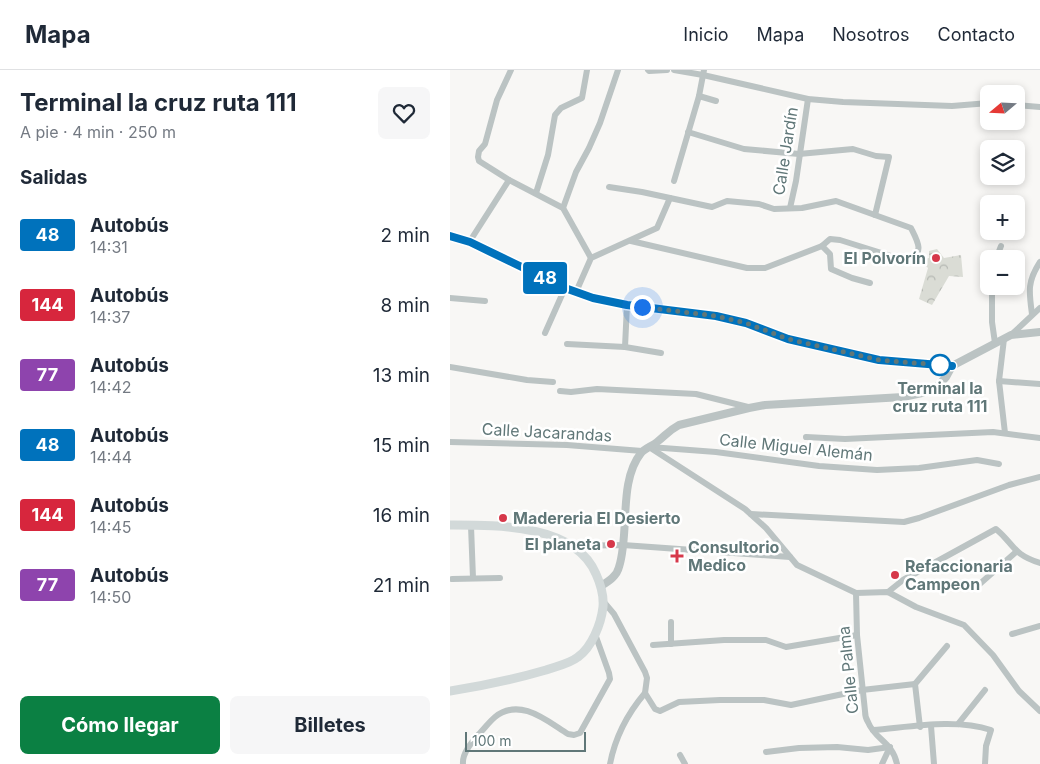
<!DOCTYPE html>
<html lang="es">
<head>
<meta charset="utf-8">
<style>
  :root { --surface:#fff; --page:#f6f6f7; --text:#1f2937; --muted:#747a83; --line:#e0e1e3; --accent:#0b8043 }
  body { margin:0; font-family:Inter,sans-serif; background:var(--page); color:var(--text); height:100vh; display:flex; flex-direction:column; font-size:19px; white-space:nowrap }
  * { box-sizing:border-box; margin:0 }
  p { font-size:16px; color:var(--muted) }
  .icon { flex:none; width:28px; height:28px; fill:none; stroke:currentColor; stroke-width:2; stroke-linecap:round; stroke-linejoin:round }
  .map { position:relative; flex:1; overflow:hidden }
  .details { display:flex; flex-direction:column; background:var(--surface); width:450px }
  .details>* { flex:none }
  .badge { padding:0 10px; border-radius:4px; font-size:18px; line-height:32px }
  .needle { width:32px; rotate:251deg }
  .controls { position:absolute; left:530px; top:15px; display:grid; gap:10px }
  .controls a { display:grid; place-items:center; width:45px; height:45px; border-radius:8px; background:var(--surface); box-shadow:0 2px 8px #0003; font-size:25px }
  .scale { position:absolute; left:15px; bottom:12px; width:121px; box-sizing:border-box; padding-left:5px; border:2px solid #607778; border-top:0; font-size:14px; line-height:18px; white-space:nowrap; color:#607778; -webkit-text-stroke:4px #fff; paint-order:stroke }
  .you { position:absolute; width:25px; height:25px; margin:-12px; border:4px solid #fff; border-radius:50%; background:#1a73e8; box-shadow:0 0 0 8px #1a73e833 }
  .map>.badge { position:absolute; translate:-50% -50%; box-shadow:0 0 0 2px #fff }
  h2 { padding:0 20px; font-size:19px; line-height:45px }
  .round { display:grid; place-items:center; flex:none; width:52px; height:52px; border-radius:8px; background:var(--page) }
  .overview { display:flex; align-items:center; justify-content:space-between; height:85px; padding:0 20px }
  h1 { font-size:24px; font-weight:700; line-height:38px }
  .primary-button { display:flex; gap:10px; margin-top:auto; padding:10px 20px }
  .primary-button a { flex:1; height:58px; border-radius:8px; background:var(--accent); color:#fff; font-size:20px; font-weight:700; line-height:58px; text-align:center }
  .primary-button a+a { background:var(--page); color:var(--text) }
  ul { padding:0; list-style:none }
  li { display:flex; align-items:center; gap:15px; height:70px; padding:0 20px }
  li div { flex:1 }
  li b { display:block; font-size:19px }
  li em { font-style:normal }
  li .badge { min-width:55px; font-weight:700; text-align:center }
  header { display:flex; align-items:center; gap:30px; box-sizing:border-box; height:70px; padding:0 25px; background:var(--surface); border-bottom:1px solid var(--line) }
  header strong { font-size:24px }
  nav { display:flex; gap:28px; margin-inline-start:auto; font-size:18px }
  main { display:flex; flex:1; min-height:0 }
  .map>svg:first-child { display:block }
  .park { fill:url(#park-crowns) }
  .lines { fill:none; stroke-linecap:round; stroke-linejoin:round }
  .minor { stroke:#bbc3c3; stroke-width:6 }
  .tertiary { stroke:#bbc3c3; stroke-width:8 }
  .secondary { stroke:#d2d9d9; stroke-width:9 }
  .line-casing { stroke:#fff; stroke-width:11 }
  .line { stroke:#0072bc; stroke-width:8 }
  .walk { stroke:#607778; stroke-width:5; stroke-dasharray:0 9 }
  .poi-dot { fill:#d6384a; stroke:#fff; stroke-width:2 }
  .stop-dot { fill:#fff; stroke:#0072bc; stroke-width:2.5 }
  .labels { text-anchor:middle; dominant-baseline:central; stroke-width:5; stroke-linejoin:round; paint-order:stroke }
  .street-label { font-size:16px; fill:#607778; stroke:#fff }
  .poi-label { font-size:16px; font-weight:bold; fill:#607778; stroke:#fff; text-anchor:start }
  .stop-label { font-size:16px; font-weight:bold; fill:#607778; stroke:#fff }
</style>
</head>
<body>
<header>
<strong>Mapa</strong>
<nav><a>Inicio</a><a>Mapa</a><a>Nosotros</a><a>Contacto</a></nav>
</header>
<main>
<section class="details">
<div class="overview"><div><h1>Terminal la cruz ruta 111</h1><p>A pie · 4 min · 250 m</p></div><a class="round"><svg class="icon" aria-label="heart" viewBox="0 0 24 24"><path d="M12 20l-8-8c-3-5 5-10 8-4 3-6 11-1 8 4z"/></svg></a></div>
<h2>Salidas</h2>
<ul>
<li><span class="badge" style="background:#0072bc;color:#fff">48</span><div><b>Autobús</b><p>14:31</p></div><em>2 min</em></li>
<li><span class="badge" style="background:#d7263d;color:#fff">144</span><div><b>Autobús</b><p>14:37</p></div><em>8 min</em></li>
<li><span class="badge" style="background:#8e44ad;color:#fff">77</span><div><b>Autobús</b><p>14:42</p></div><em>13 min</em></li>
<li><span class="badge" style="background:#0072bc;color:#fff">48</span><div><b>Autobús</b><p>14:44</p></div><em>15 min</em></li>
<li><span class="badge" style="background:#d7263d;color:#fff">144</span><div><b>Autobús</b><p>14:45</p></div><em>16 min</em></li>
<li><span class="badge" style="background:#8e44ad;color:#fff">77</span><div><b>Autobús</b><p>14:50</p></div><em>21 min</em></li>
</ul>
<div class="primary-button"><a>Cómo llegar</a><a>Billetes</a></div>
</section>
<div class="map">
<svg width="590" height="694" viewBox="0 0 590 694">
  <defs>
    <pattern id="park-crowns" width="20" height="18" patternUnits="userSpaceOnUse" patternTransform="scale(1.25)"><rect width="20" height="18" fill="#dadcd5"/><path d="M2 6a3 3 0 1 1 6 0M12 15a3 3 0 1 1 6 0" fill="none" stroke="#b4b7b2"/></pattern>
  </defs>
  <rect width="100%" height="100%" fill="#f8f7f5"/>
  <polygon class="park" points="487,179 494,188 511,185 513,207 499,206 482,235 469,229 478,198 474,194 475,189 479,188 479,181"/>
  <g class="lines">
    <g class="minor">
      <polyline points="61,0 47,30 35,74 29,81 28,87 29,91 59,110 113,138 141,188"/>
      <polyline points="198,0 199,1 217,0"/>
      <polyline points="224,0 253,5 358,29 393,32 502,36 539,33"/>
      <polyline points="249,26 266,31"/>
      <polyline points="566,35 590,37"/>
      <polyline points="238,62 294,79 349,84 403,79 426,86 439,87 425,145"/>
      <polyline points="224,111 249,26 254,0"/>
      <path d="M159 117 192 122 262 137 277 131 309 134 324 139 352 138 386 131 461 158C468 172 474 181 460 192L390 170 380 169 372 176 315 198H297L181 171"/>
      <polyline points="86,123 98,85 105,45 111,38 132,28 137,0"/>
      <polyline points="113,138 126,102 139,78 150,53 168,0"/>
      <polyline points="340,138 346,111 358,29"/>
      <polyline points="20,171 59,110"/>
      <polyline points="372,176 380,184 381,199 402,208 420,213"/>
      <polyline points="546,189 551,176"/>
      <polyline points="542,216 542,252 545,273"/>
      <polyline points="126,222 141,188 207,158 220,128"/>
      <polyline points="0,228 35,231"/>
      <path d="M582 244C579 222 577 212 590 192"/>
      <polyline points="95,263 115,218"/>
      <polyline points="561,265 590,238"/>
      <polyline points="554,269 549,311 555,363"/>
      <polyline points="117,274 175,277 211,283"/>
      <polyline points="175,277 177,235"/>
      <polyline points="0,297 77,310 103,312"/>
      <polyline points="549,311 590,314"/>
      <polyline points="110,321 121,322 147,319 246,324 298,337"/>
      <polyline points="356,367 395,369 543,362 590,368"/>
      <polyline points="0,372 117,375 192,381"/>
      <polyline points="199,377 295,439 316,458 347,495 406,523 438,522 466,537 514,555 543,585 569,621 590,641"/>
      <polyline points="200,377 266,382 369,396 427,400 469,398 527,390 549,394"/>
      <polyline points="301,444 454,452 469,448 559,415 590,407"/>
      <polyline points="21,456 23,508"/>
      <polyline points="123,476 173,475 340,487"/>
      <polyline points="2,509 50,508"/>
      <polyline points="524,519 566,482"/>
      <path d="M438 522 453 510 546 459C565 475 562 484 590 493"/>
      <path d="M406 523 407 565 415 641C415 644 416 649 418 652 425 670 442 671 447 694"/>
      <polyline points="153,531 164,544 195,602 197,608 195,623 205,639 210,641 229,632 270,630 314,630 341,635 412,620 465,614 497,576"/>
      <polyline points="562,564 590,556"/>
      <polyline points="221,574 221,552"/>
      <polyline points="203,575 274,570 316,570 336,577 407,565"/>
      <polyline points="465,614 470,657"/>
      <polyline points="508,654 535,620"/>
      <polyline points="481,656 484,694"/>
      <path d="M423 660C460 657 505 648 541 660L536 676 535 694"/>
      <polyline points="316,682 349,678 387,677 418,680 440,677"/>
      <polyline points="230,685 235,694"/>
      <path d="M13 694C12 683 22 672 29 664 34 659 39 652 45 647 70 627 97 651 118 664L124 665 130 663 160 609 159 603 145 564"/>
      <path d="M160 694C165 668 178 643 195 623"/>
      <polyline points="432,694 440,677"/>
    </g>
    <g class="tertiary">
      <polyline points="0,166 20,171 115,218 143,228 177,235 267,246 296,253 338,269 429,290 502,296"/>
      <path d="M151 516C159 511 167 506 169 497 180 463 168 412 191 383 195 378 202 376 207 372 216 365 218 361 229 355L299 338 315 335 453 327 472 323 488 316 496 307 502 296 561 265 590 262"/>
    </g>
    <path class="secondary" d="M0 455C47 455 125 454 146 504 151 515 154 525 153 537 151 554 142 577 128 587 119 594 107 596 96 600 65 609 33 616 0 621"/>
  </g>
  <g class="lines">
    <g class="line-casing">
      <polyline id="line" points="0,166 20,172 115,218 143,228 177,235 266,246 296,253 338,269 429,290 502,296"/>
    </g>
    <use href="#line" class="line"/>
    <polyline class="walk" points="192,237 266,246 296,253 338,269 429,290 490,295"/>
  </g>
  <g class="poi-dot">
    <circle cx="486" cy="188" r="5"/>
    <circle cx="53" cy="448" r="5"/>
    <circle cx="161" cy="474" r="5"/>
    <path d="M224.5 478.5h5v5h5v5h-5v5h-5v-5h-5v-5h5z"/>
    <circle cx="445" cy="505" r="5"/>
  </g>
  <circle class="stop-dot" cx="490" cy="295" r="10"/>
  <g class="labels">
    <g class="street-label">
      <text transform="translate(335 81) rotate(-81)">Calle Jardín</text>
      <text transform="translate(97 362) rotate(3)">Calle Jacarandas</text>
      <text transform="translate(346 377) rotate(6)">Calle Miguel Alemán</text>
      <text transform="translate(398 600) rotate(-96)">Calle Palma</text>
    </g>
    <g class="poi-label">
      <text x="476" y="188" text-anchor="end">El Polvorín</text>
      <text x="63" y="448">Madereria El Desierto</text>
      <text x="151" y="474" text-anchor="end">El planeta</text>
      <text x="238" y="477">Consultorio<tspan x="238" dy="18">Medico</tspan></text>
      <text x="455" y="496">Refaccionaria<tspan x="455" dy="18">Campeon</tspan></text>
    </g>
    <g class="stop-label">
      <text x="490" y="318">Terminal la<tspan x="490" dy="18">cruz ruta 111</tspan></text>
    </g>
  </g>
</svg>
<div class="controls">
<a><svg class="needle" viewBox="-14 -14 28 28"><path d="M0-13l5 13h-10z" fill="#e53935"/><path d="M0 13l5-13h-10z" fill="#747a83"/></svg></a>
<a><svg class="icon" aria-label="layers" viewBox="0 0 24 24"><path d="M12 4l9 5-9 5-9-5zM3 14l9 5 9-5"/></svg></a>
<a>+</a>
<a>−</a>
</div>
<div class="scale">100 m</div>
<div class="you" style="left:192px;top:237px"></div>
<b class="badge" style="left:95px;top:208px;background:#0072bc;color:#fff">48</b>
</div>
</main>
</body>
</html>
